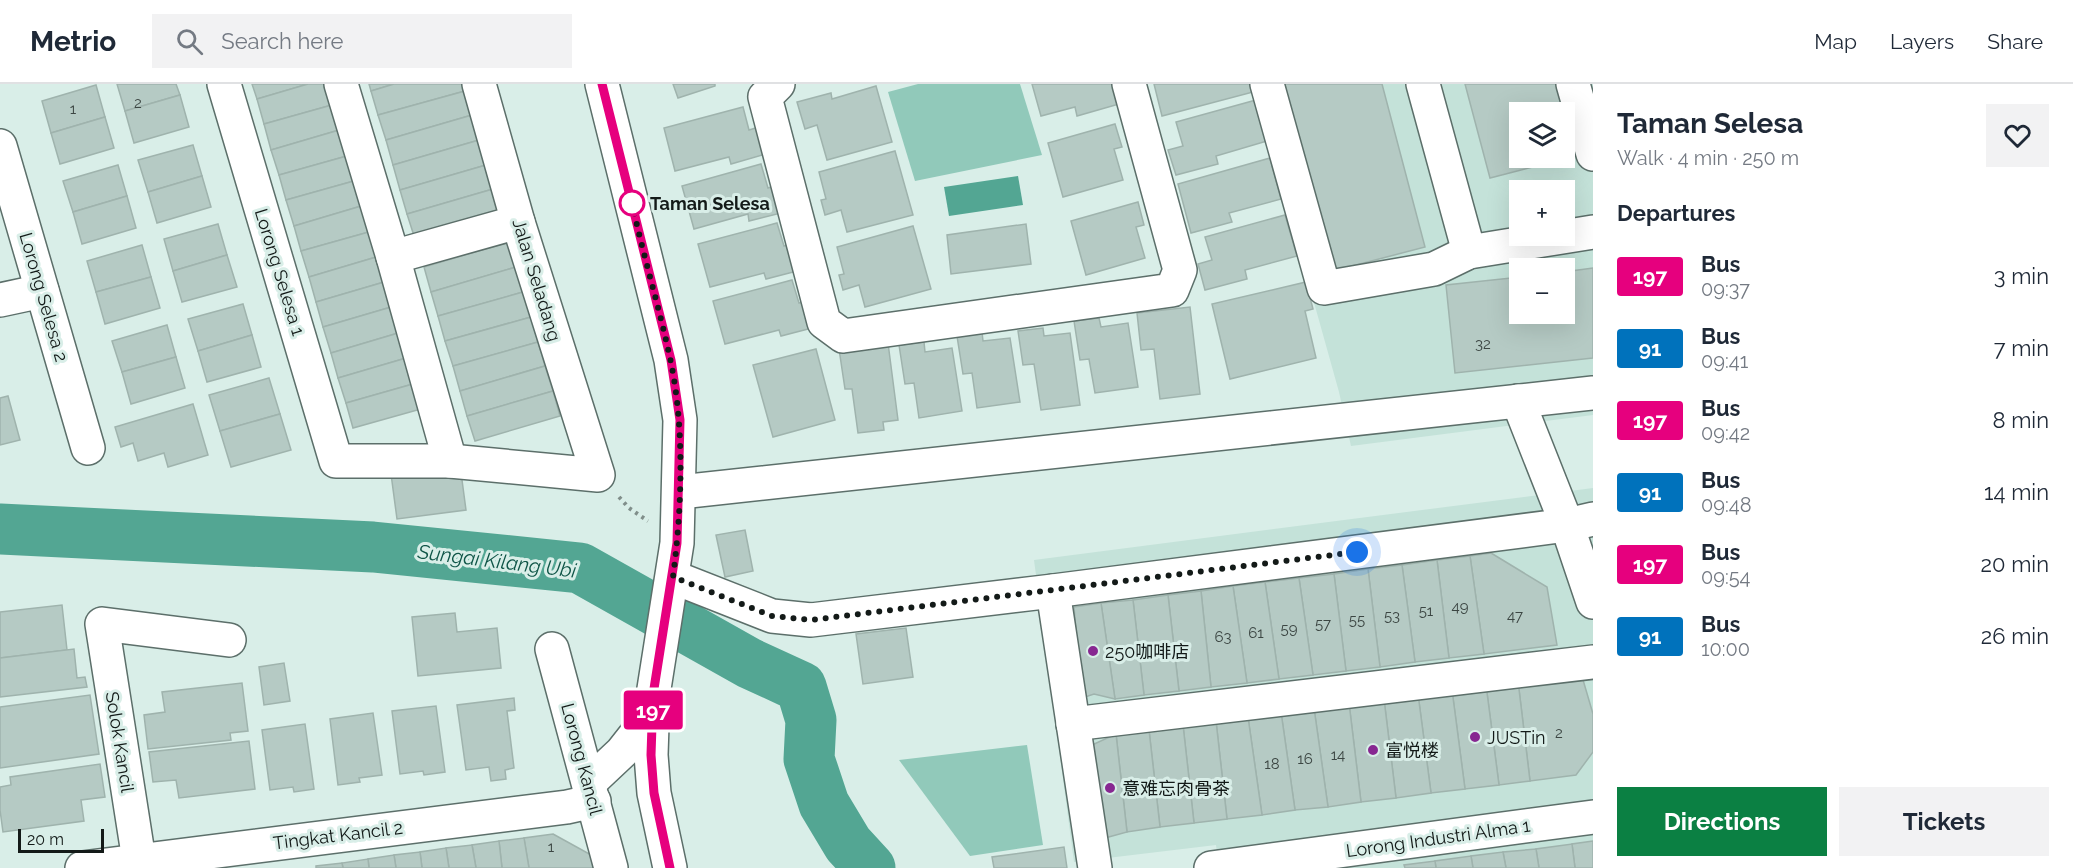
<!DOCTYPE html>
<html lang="en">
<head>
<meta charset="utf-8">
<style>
  :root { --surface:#fff; --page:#f2f2f3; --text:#1f2937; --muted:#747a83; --line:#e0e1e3; --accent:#0b8043 }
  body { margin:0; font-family:Raleway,"Noto Sans SC",sans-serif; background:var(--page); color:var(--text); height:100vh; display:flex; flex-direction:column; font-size:22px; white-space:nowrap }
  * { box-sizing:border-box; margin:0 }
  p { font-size:20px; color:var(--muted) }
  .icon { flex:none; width:33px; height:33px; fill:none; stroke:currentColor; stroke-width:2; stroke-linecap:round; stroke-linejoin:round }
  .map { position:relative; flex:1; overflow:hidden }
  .drawer { display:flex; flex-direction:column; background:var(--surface); width:480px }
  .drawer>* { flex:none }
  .badge { padding:0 12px; border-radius:4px; font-size:21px; line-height:39px }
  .controls { position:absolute; left:1509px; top:18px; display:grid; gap:12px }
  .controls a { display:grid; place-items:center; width:66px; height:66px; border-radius:0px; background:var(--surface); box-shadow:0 6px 24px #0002; font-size:30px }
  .scale { position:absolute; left:18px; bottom:15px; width:86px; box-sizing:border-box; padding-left:6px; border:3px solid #131a18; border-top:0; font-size:16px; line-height:21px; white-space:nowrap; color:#131a18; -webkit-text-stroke:4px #d9eee8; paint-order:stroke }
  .you { position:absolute; width:30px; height:30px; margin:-15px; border:4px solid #fff; border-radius:50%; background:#1a73e8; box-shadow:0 0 0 9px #1a73e833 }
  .map>.badge { position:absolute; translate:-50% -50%; box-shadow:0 0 0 3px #fff }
  h2 { padding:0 24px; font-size:22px; line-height:54px }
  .round { display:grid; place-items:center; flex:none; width:63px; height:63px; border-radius:0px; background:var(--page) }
  .summary { display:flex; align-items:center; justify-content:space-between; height:102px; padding:0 24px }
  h1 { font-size:28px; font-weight:700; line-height:45px }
  .primary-button { display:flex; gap:12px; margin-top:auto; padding:12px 24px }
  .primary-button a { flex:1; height:69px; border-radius:0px; background:var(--accent); color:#fff; font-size:24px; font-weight:700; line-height:69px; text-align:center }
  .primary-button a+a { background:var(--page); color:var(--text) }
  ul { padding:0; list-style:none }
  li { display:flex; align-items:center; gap:18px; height:72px; padding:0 24px }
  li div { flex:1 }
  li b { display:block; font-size:22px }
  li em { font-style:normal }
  li .badge { min-width:66px; font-weight:700; text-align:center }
  header { display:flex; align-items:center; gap:36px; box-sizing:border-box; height:84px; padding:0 30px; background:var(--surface); border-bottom:2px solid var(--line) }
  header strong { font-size:28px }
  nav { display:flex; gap:33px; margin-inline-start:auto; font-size:21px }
  .search { width:420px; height:54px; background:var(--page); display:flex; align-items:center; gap:15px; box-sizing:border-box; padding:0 21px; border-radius:0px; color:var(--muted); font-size:22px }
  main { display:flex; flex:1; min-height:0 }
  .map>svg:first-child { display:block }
  .built { fill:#c4e2d9; fill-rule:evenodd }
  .green { fill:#91c9ba }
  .water { fill:#53a693 }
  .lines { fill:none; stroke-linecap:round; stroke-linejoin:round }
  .river { stroke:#53a693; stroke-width:51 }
  .building { fill:#b5cac4; stroke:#9fb3ad; stroke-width:1.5; fill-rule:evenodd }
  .minor-casing { stroke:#5c6f6a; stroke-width:36 }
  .path { stroke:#808e8a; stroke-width:4; stroke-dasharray:3 4.5; stroke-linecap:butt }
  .minor { stroke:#fff; stroke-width:33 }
  .line-casing { stroke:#fff; stroke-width:14 }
  .line { stroke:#e6007e; stroke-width:9 }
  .walk { stroke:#131a18; stroke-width:6; stroke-dasharray:0 10.8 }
  .stop-dot { fill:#fff; stroke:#e6007e; stroke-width:3 }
  .poi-dot { fill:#872791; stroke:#d9eee8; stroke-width:2 }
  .labels { text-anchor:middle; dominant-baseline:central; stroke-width:6; stroke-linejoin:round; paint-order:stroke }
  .number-label { font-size:15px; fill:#3c4643 }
  .stop-label { font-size:18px; font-weight:bold; fill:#131a18; stroke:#d9eee8; text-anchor:start }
  .street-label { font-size:18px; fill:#131a18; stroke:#d9eee8 }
  .poi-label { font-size:18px; fill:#131a18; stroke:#d9eee8; text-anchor:start }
  .water-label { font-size:20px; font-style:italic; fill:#105648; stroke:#d9eee8 }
</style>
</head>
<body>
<header>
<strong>Metrio</strong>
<div class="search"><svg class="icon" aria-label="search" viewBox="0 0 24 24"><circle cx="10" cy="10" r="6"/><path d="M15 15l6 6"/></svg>Search here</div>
<nav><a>Map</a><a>Layers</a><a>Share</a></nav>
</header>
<main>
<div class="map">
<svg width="1593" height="784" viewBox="0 0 1593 784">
  <rect width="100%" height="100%" fill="#d9eee8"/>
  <g class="built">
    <path d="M1253 0H1593V331L1351 362 1339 308ZM1520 28H1564V74H1520ZM1520 106H1564V152H1520ZM1520 184H1564V230H1520Z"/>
    <polygon points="1593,404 1593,784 1219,784 1216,761 1074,778 1034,476"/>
  </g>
  <g class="green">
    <polygon points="918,0 1020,0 1042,71 915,97 888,8"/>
    <polygon points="1027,661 1043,761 970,772 899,676"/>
  </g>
  <polygon class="water" points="1018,92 1023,121 949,132 944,103"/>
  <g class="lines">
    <polyline class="river" points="0,445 373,463 580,484 749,579 801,603 811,636 809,675 824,720 848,760 870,784"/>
  </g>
  <g class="building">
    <polygon points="117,0 176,0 180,11 125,27"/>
    <polygon points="252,0 308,0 257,15"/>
    <polygon points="308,0 333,0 339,19 264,40 257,15"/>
    <polygon points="369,0 394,0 371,7"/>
    <polygon points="394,0 462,0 465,7 378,31 371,7"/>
    <polygon points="673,0 715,0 715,2 678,14"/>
    <polygon points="1032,0 1113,0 1119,20 1077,32 1075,23 1041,32"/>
    <polygon points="1154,0 1251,0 1253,8 1162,32"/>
    <polygon points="1280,0 1382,0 1425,163 1329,188"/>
    <path d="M1465 0H1560L1579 71 1490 94ZM1520 28H1564V74H1520Z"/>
    <polygon points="96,1 105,33 51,49 42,17"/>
    <polygon points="876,2 892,58 827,76 817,41 805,45 797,18 831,9 832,15"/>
    <polygon points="465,7 472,31 386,56 378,31"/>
    <polygon points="180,11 189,43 134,59 125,27"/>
    <polygon points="1256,16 1267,57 1216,72 1218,80 1176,91 1168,66 1183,62 1176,38"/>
    <polygon points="339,19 346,44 271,66 264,40"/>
    <polygon points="743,23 749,46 759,43 766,70 731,80 729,73 675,87 664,44"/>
    <polygon points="472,31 479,56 393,81 386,56"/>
    <polygon points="105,33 114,64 60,80 51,49"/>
    <polygon points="1115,40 1122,63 1114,65 1123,96 1063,113 1048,59"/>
    <polygon points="346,44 354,70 279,91 271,66"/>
    <polygon points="479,56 486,81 400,106 393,81"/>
    <polygon points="193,61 202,92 148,108 138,76"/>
    <polygon points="895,67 913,131 847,148 841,126 825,131 821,116 826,115 819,88"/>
    <polygon points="354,70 361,95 286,116 279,91"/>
    <polygon points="1270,74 1281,115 1229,129 1232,138 1191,149 1178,100"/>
    <polygon points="761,80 768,104 777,101 785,128 749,137 748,130 694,145 682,102"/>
    <polygon points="118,81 127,112 73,128 63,97"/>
    <polygon points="486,81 493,105 407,130 400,106"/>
    <polygon points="202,92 211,123 157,139 148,108"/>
    <polygon points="361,95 368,120 294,142 286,116"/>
    <polygon points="493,105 501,130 415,155 407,130"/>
    <polygon points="127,112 136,144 82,160 73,128"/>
    <polygon points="1138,118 1144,141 1136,143 1145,174 1086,191 1071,137"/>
    <polygon points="368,120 376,146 301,167 294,142"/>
    <polygon points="1285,131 1297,172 1245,186 1247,195 1205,206 1198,180 1212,176 1205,153"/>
    <polygon points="777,139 784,162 794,159 801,186 766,195 764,189 710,203 698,160"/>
    <polygon points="218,140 227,171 173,187 164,155"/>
    <polygon points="1026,140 1031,180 951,190 947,151"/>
    <polygon points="913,142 931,205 865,223 859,201 843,206 839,191 844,190 837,163"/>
    <polygon points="376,146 383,171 309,193 301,167"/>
    <polygon points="509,158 516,183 431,208 424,183"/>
    <polygon points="142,161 151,193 96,208 87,177"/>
    <polygon points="227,171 237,203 182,218 173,187"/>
    <polygon points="383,171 391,196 316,218 309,193"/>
    <polygon points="516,183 523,208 438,232 431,208"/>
    <polygon points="1593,184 1593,274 1455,289 1446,201 1520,193 1520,230 1564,230 1564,188"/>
    <polygon points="151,193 160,224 105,240 96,208"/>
    <polygon points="391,196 398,221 323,243 316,218"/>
    <polygon points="792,196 799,219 809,216 816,243 781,252 779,246 725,260 713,217"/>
    <polygon points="1306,198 1313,225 1305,227 1316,274 1230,295 1212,220"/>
    <polygon points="523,208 531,233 445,257 438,232"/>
    <polygon points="243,220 252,251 198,267 188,235"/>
    <polygon points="398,221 405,247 331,269 323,243"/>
    <polygon points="1190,223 1200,310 1160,315 1154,265 1141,266 1137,229"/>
    <polygon points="531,233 538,258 453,282 445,257"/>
    <polygon points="1099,234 1101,243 1128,239 1138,303 1095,309 1089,275 1080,276 1074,237"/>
    <polygon points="167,241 176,273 122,288 112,257"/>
    <polygon points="1043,244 1044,252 1070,249 1080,321 1041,326 1034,280 1023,281 1018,247"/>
    <polygon points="405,247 413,272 338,294 331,269"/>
    <polygon points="982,248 983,257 1010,254 1020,318 977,324 972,289 963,290 957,252"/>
    <polygon points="252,251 261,283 207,298 198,267"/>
    <polygon points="538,258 545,282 460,307 453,282"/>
    <polygon points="924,258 925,268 952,264 962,327 919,334 914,299 905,300 899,261"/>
    <polygon points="888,259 898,336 883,338 884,346 858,349 852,305 845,305 839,265"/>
    <polygon points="816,265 835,336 773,353 753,281"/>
    <polygon points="413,272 420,298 346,319 338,294"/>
    <polygon points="176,273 185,304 131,320 122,288"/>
    <polygon points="545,282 553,307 467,332 460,307"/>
    <polygon points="269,294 280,330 220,347 209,311"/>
    <polygon points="420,298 428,323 353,344 346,319"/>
    <polygon points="553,307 560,332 475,357 467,332"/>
    <polygon points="8,312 20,356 0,361 0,314"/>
    <polygon points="193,320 208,371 168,383 164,369 138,377 133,359 121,363 115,343"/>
    <polygon points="280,330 291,366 231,383 220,347"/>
    <polygon points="460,381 466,426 397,435 391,390"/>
    <polygon points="745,446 753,487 725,493 716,451"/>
    <polygon points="1491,469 1547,503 1557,561 1484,570 1470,472"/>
    <polygon points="1470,472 1484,570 1449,574 1437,476"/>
    <polygon points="1437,476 1449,574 1415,578 1402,481"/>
    <polygon points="1402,481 1415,578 1380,583 1368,485"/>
    <polygon points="1368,485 1380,583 1346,587 1334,490"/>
    <polygon points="1334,490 1346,587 1313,591 1299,494"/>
    <polygon points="1299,494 1313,591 1279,595 1265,498"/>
    <polygon points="1265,498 1279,595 1247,599 1233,502"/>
    <polygon points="1233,502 1247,599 1211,603 1201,507"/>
    <polygon points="1201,507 1211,603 1179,607 1168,511"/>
    <polygon points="1168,511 1179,607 1144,611 1133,516"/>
    <polygon points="1133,516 1144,611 1115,615 1101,519"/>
    <polygon points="1101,519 1115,615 1094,610 1082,614 1074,523"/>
    <polygon points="62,521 67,566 0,574 0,528"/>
    <polygon points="455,529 457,548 497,544 501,584 418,592 412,533"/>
    <polygon points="906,544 913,593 863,600 856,550"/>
    <polygon points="74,565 77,594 85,593 87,603 0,613 0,574"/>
    <polygon points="284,579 290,617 264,621 259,583"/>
    <polygon points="1581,589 1593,630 1593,668 1576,691 1530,697 1518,597"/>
    <polygon points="1518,597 1530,697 1499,701 1486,601"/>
    <polygon points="242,599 248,647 230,649 231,656 148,665 144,631 165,628 162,608"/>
    <polygon points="1486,601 1499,701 1465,705 1452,606"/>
    <polygon points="1452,606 1465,705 1431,709 1418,610"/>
    <polygon points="1418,610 1431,709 1396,714 1384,615"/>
    <polygon points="90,611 99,670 0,684 0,623"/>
    <polygon points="514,614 515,626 507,627 514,684 505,686 506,695 491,697 489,683 466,686 457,621"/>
    <polygon points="1384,615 1396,714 1361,718 1349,619"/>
    <polygon points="1349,619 1361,718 1328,723 1314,624"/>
    <polygon points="436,622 445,688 424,691 423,687 400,690 392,627"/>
    <polygon points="1314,624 1328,723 1295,726 1281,628"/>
    <polygon points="1281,628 1295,726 1262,731 1248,633"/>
    <polygon points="373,629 382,691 359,694 360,698 338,701 330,635"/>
    <polygon points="1248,633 1262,731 1227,735 1216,637"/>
    <polygon points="1216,637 1227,735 1194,739 1183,641"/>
    <polygon points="305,640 314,705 294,708 293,703 270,706 262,646"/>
    <polygon points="1183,641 1194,739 1160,743 1149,646"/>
    <polygon points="1149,646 1160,743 1127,748 1116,650"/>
    <polygon points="1116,650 1127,748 1105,754 1092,661"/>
    <polygon points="249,657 255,705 179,714 176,696 153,698 149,668"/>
    <polygon points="100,680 105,713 81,716 84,737 3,748 0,726 0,703 11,701 10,693"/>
    <polygon points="553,750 593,772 595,784 529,784 524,754"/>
    <polygon points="524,754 529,784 502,784 499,757"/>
    <polygon points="499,757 502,784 476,784 472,761"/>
    <polygon points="1593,757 1593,784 1575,784 1572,760"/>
    <polygon points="1572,760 1575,784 1539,784 1536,765"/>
    <polygon points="472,761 476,784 449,784 446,764"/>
    <polygon points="1064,763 1067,784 994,784 992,773"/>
    <polygon points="446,764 449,784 422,784 420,768"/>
    <polygon points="1536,765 1539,784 1506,784 1503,768"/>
    <polygon points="420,768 422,784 396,784 394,771"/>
    <polygon points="1503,768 1506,784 1473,784 1471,772"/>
    <polygon points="394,771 396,784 369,784 368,775"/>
    <polygon points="1471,772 1473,784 1436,784 1435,777"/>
    <polygon points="368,775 369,784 343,784 342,779"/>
    <polygon points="1435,777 1436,784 1405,784 1404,781"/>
    <polygon points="342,779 343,784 316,784 316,782"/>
  </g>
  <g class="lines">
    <g class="minor-casing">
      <g id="minor">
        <polyline points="224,0 336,377 450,377 598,391 518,138 479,0"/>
        <polyline points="341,0 393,173 450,377"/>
        <polyline points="602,0 671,276 680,336 677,459 653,611 651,671 654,709 670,784"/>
        <polyline points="778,0 765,13 824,238 843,252 1172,206 1180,186 1129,0"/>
        <polyline points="1267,0 1324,204 1434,185 1469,168 1593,148"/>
        <polyline points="1423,0 1469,168"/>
        <polyline points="1573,0 1593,70"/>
        <polyline points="0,62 88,364"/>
        <polyline points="393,173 518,138"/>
        <polyline points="0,216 42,207"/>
        <polyline points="1518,317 1567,441 1593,518"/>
        <polyline points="680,408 1593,309"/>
        <polyline points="673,493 772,532 811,536 1053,507 1567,441 1593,435"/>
        <polyline points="1053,507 1095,784"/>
        <polyline points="552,565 611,784"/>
        <polyline points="1073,640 1593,578"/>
        <polyline points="589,699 622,668 652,630"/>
        <polyline points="139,776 102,540 229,556"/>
        <polyline points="82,784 567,723 594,717"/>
        <polyline points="1211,784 1593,733"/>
      </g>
    </g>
    <polyline class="path" points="619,413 629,424 648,437"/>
    <use href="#minor" class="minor"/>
  </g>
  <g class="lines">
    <g class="line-casing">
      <polyline id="line" points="602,0 671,276 680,336 677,459 653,611 651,671 654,709 670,784"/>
    </g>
    <use href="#line" class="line"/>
    <path class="walk" d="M632 119C643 171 659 222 670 274 685 343 682 423 673 493L772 532 811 536 1357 468"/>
  </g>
  <circle class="stop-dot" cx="632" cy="119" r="12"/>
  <g class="poi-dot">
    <circle cx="1093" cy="567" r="6"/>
    <circle cx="1475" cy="653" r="6"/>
    <circle cx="1373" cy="666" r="6"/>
    <circle cx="1110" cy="704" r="6"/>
  </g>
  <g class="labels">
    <g class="number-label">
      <text x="138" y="19">2</text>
      <text x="73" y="25">1</text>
      <text x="1483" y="260">32</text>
      <text x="1460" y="523">49</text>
      <text x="1426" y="527">51</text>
      <text x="1392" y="532">53</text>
      <text x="1515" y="532">47</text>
      <text x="1357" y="536">55</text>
      <text x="1323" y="540">57</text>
      <text x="1289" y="545">59</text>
      <text x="1256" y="549">61</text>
      <text x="1223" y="553">63</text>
      <text x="1559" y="649">2</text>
      <text x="1338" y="671">14</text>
      <text x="1305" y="675">16</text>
      <text x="1272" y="680">18</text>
      <text x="551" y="763">1</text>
    </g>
    <g class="stop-label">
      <text x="650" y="119">Taman Selesa</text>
    </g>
    <g class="street-label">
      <text transform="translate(280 188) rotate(73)">Lorong Selesa 1</text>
      <text transform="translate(537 196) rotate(73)">Jalan Seladang</text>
      <text transform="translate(44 213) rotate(74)">Lorong Selesa 2</text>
      <text transform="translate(120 658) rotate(81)">Solok Kancil</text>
      <text transform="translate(582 675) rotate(75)">Lorong Kancil</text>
      <text transform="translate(338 751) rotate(-7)">Tingkat Kancil 2</text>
      <text transform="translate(1438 754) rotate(-8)">Lorong Industri Alma 1</text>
    </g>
    <g class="poi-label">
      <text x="1105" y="567">250咖啡店</text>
      <text x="1487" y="653">JUSTin</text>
      <text x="1385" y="666">富悦楼</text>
      <text x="1122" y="704">意难忘肉骨茶</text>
    </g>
    <g class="water-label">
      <text transform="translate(497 477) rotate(7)">Sungai Kilang Ubi</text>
    </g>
  </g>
</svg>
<div class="controls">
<a><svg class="icon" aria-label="layers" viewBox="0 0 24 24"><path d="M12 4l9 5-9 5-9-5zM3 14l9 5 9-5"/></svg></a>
<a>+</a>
<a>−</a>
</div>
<div class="scale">20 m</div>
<div class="you" style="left:1357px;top:468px"></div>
<b class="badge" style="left:653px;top:626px;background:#e6007e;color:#fff">197</b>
</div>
<section class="drawer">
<div class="summary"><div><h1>Taman Selesa</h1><p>Walk · 4 min · 250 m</p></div><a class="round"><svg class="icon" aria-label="heart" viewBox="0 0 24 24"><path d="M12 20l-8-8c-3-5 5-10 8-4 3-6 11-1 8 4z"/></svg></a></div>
<h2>Departures</h2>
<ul>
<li><span class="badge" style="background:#e6007e;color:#fff">197</span><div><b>Bus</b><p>09:37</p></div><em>3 min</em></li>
<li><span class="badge" style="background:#0072bc;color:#fff">91</span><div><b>Bus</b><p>09:41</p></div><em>7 min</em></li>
<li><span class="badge" style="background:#e6007e;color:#fff">197</span><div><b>Bus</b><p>09:42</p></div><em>8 min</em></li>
<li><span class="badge" style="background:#0072bc;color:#fff">91</span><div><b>Bus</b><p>09:48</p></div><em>14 min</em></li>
<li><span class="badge" style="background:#e6007e;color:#fff">197</span><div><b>Bus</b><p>09:54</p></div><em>20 min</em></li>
<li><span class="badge" style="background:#0072bc;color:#fff">91</span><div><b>Bus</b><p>10:00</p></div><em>26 min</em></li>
</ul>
<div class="primary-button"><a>Directions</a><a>Tickets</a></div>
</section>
</main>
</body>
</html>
